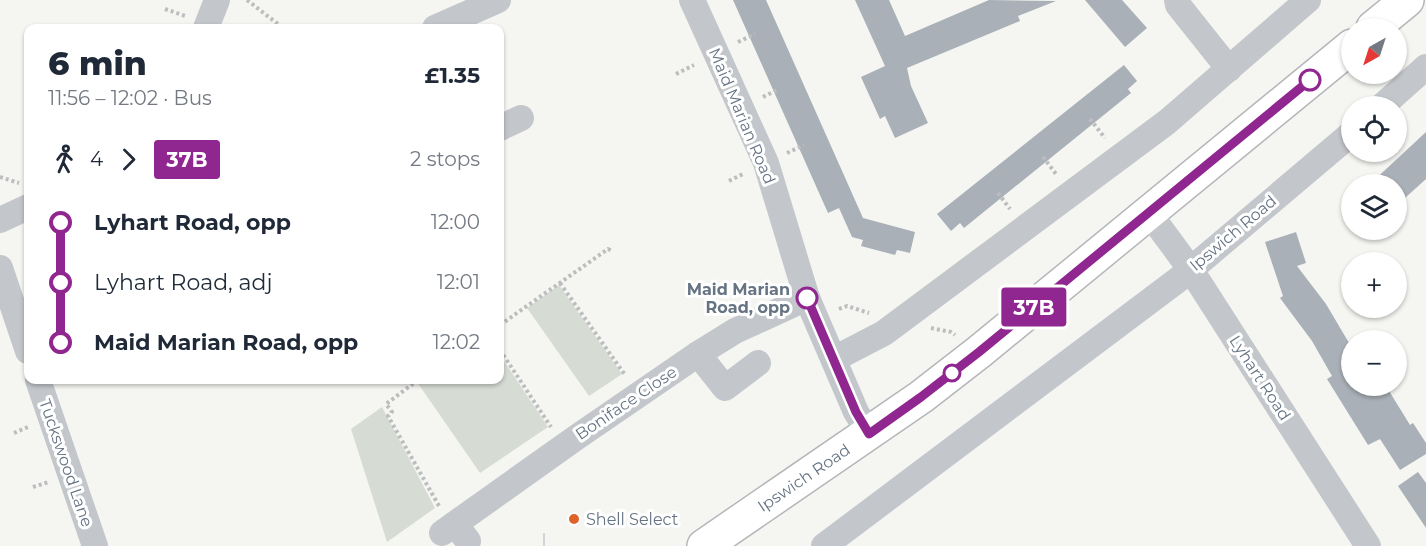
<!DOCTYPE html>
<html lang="en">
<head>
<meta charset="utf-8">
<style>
  :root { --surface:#fff; --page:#f2f2f3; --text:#1f2937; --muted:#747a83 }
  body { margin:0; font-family:Montserrat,sans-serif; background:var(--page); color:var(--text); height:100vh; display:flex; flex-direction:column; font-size:22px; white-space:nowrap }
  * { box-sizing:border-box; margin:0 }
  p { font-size:20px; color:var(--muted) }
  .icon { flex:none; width:33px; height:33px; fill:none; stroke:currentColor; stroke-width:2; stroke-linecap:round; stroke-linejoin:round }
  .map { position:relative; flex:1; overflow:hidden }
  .details { position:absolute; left:24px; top:24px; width:480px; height:360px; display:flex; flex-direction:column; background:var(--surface); border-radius:12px; box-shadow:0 2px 4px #0004 }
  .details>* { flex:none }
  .badge { padding:0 12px; border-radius:4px; font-size:21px; line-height:39px }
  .needle { width:39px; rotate:219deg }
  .fabs { position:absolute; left:1341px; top:18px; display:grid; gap:12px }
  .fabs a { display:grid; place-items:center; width:66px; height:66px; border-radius:50%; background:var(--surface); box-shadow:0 2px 4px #0004; font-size:30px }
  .map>.badge { position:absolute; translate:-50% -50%; box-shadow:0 0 0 3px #fff }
  .legs { display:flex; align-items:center; gap:9px; height:66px; padding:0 24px; font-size:20px }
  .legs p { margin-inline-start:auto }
  .headline { display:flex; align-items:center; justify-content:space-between; height:102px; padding:0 24px }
  h1 { font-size:33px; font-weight:800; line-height:45px }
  ul { padding:0 24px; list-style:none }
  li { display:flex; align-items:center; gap:21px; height:60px; font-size:22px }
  li i { display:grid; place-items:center; width:9px; height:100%; margin:0 8px; background:currentColor }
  li i::after { content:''; width:15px; height:15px; margin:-8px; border:4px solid; border-radius:50%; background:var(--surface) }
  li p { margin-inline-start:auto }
  li:first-child i { background:linear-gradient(#0000 50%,currentColor 0) }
  li:last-child i { background:linear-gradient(currentColor 50%,#0000 0) }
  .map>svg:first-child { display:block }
  .green { fill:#d6dcd3 }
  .building { fill:#a9b0b7 }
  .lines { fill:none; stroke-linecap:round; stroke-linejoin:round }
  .minor-tunnel { stroke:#d1d5d6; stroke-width:26; stroke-dasharray:26 13; stroke-linecap:butt }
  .highway-casing { stroke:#b4b7ba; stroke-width:36 }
  .path { stroke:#bbbdbf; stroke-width:4; stroke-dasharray:3 3; stroke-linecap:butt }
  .minor { stroke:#c3c6ca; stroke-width:26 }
  .highway { stroke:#fff; stroke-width:33 }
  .line-1-casing { stroke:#fff; stroke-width:14 }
  .line-1 { stroke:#90268f; stroke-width:9 }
  .stop-1-dot { fill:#fff; stroke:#90268f; stroke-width:3 }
  .poi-dot { fill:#df6329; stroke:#fff; stroke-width:2 }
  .labels { text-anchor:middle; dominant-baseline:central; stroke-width:6; stroke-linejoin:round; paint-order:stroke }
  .street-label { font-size:16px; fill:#657383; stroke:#fff }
  .stop-label { font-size:16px; font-weight:bold; fill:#657383; stroke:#fff; text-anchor:end }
  .poi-label { font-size:16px; fill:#657383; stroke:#fff; text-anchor:start }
</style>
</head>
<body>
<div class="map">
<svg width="1426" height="546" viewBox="0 0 1426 546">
  <rect width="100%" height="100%" fill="#f5f6f2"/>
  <g class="green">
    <polygon points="559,285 622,374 589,396 527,308"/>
    <polygon points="500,355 548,427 480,473 417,382 421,380 500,380"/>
    <polygon points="382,407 435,508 387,542 351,429"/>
  </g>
  <g class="building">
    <polygon points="733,0 766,0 863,218 915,232 910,253 897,250 895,255 861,246 863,240 852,237 839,208 828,213"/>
    <polygon points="855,0 889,0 905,36 989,0 1056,1 1018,16 1020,21 907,68 911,86 928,123 895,138 885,116 880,119 861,77 885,66"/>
    <polygon points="1085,0 1122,0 1147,28 1125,47"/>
    <polygon points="1124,65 1137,81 1128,89 1131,93 964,228 960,223 951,231 937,214"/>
    <polygon points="1426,132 1426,179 1396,206 1396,184 1370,184"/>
    <polygon points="1296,232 1306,263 1297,266 1326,304 1352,348 1352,386 1386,386 1410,425 1413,423 1426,443 1426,454 1400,470 1380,439 1368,445 1327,379 1332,376 1312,341 1280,298 1283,296 1265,242"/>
    <polygon points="1418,472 1426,483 1426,528 1398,486"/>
  </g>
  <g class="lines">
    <polyline class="minor-tunnel" points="543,546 545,546"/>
    <g class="highway-casing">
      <g id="highway">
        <polyline points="1373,28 1407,0"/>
        <polyline points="704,546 921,397 979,352 1352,46"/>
      </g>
    </g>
    <g class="path">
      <polyline points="247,0 283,28"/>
      <polyline points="165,9 185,16"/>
      <polyline points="738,42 755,34"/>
      <polyline points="676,74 694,65"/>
      <polyline points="763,97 779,89"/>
      <polyline points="1090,119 1105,138"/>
      <polyline points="787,153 804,145"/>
      <polyline points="1043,157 1056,174"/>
      <polyline points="0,177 19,183"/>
      <polyline points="729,181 745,173"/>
      <polyline points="998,193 1010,209"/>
      <polyline points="560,283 625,375"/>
      <polyline points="839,309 847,306 869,313"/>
      <polyline points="500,325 608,249 612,251"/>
      <polyline points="931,328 951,332 955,335"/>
      <polyline points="500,350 551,427"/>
      <polyline points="418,380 386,404 392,412 388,416 439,506"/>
      <polyline points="14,433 28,427"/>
      <polyline points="33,487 49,482"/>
    </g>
    <g class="minor">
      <polyline points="692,0 766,163 807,298 856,412 869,433"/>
      <polyline points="1177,0 1178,5 1229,69"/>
      <polyline points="206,28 217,0"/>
      <polyline points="435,28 498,0"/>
      <polyline points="1382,106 1426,67"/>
      <polyline points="500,128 521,118"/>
      <polyline points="1149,213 1191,270 1368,546"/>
      <polyline points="0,220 28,207"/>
      <polyline points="0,268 28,351"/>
      <polyline points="698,354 725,388 758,363"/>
      <polyline points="834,359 884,333 1167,122 1308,0"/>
      <polyline points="38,380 95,546"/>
      <polyline points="455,524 468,541"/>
      <polyline points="442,533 577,437 698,354 735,331 807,298"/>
      <polyline points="824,546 1183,276 1352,133"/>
    </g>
    <use href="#highway" class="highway"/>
  </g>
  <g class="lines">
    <g class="line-1-casing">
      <polyline id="line-1" points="807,298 856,412 869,434 921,397 979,352 1310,80"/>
    </g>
    <use href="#line-1" class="line-1"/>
  </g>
  <g class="stop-1-dot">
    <circle cx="1310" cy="80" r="10"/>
    <circle cx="807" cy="298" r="10"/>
    <circle cx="952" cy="373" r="8"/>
  </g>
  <circle class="poi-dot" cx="574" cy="519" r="6"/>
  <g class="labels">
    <g class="street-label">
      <text transform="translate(742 116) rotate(67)">Maid Marian Road</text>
      <text transform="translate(1233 233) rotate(-40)">Ipswich Road</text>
      <text transform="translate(1260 378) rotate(57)">Lyhart Road</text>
      <text transform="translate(626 403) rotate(-34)">Boniface Close</text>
      <text transform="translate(66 463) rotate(71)">Tuckswood Lane</text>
      <text transform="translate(804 478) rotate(-34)">Ipswich Road</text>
    </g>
    <g class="stop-label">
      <text x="790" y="289">Maid Marian<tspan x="790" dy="18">Road, opp</tspan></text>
    </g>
    <g class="poi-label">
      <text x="586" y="519">Shell Select</text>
    </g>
  </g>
</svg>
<div class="fabs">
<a><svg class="needle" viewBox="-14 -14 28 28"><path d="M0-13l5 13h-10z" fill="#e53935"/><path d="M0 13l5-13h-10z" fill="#747a83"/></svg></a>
<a><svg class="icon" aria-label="locate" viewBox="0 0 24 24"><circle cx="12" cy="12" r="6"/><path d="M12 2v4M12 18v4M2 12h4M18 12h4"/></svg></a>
<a><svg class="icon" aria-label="layers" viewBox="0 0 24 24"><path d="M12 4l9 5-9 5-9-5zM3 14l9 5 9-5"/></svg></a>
<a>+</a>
<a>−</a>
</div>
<b class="badge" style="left:1034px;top:307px;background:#90268f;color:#fff">37B</b>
<section class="details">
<div class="headline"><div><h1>6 min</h1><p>11:56 – 12:02 · Bus</p></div><b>£1.35</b></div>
<div class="legs"><svg class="icon" aria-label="walk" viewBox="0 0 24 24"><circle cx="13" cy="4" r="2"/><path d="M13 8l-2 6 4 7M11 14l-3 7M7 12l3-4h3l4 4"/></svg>4<svg class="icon" aria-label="forward" viewBox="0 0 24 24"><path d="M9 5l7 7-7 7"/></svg><b class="badge" style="background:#90268f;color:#fff">37B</b><p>2 stops</p></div>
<ul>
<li><i style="color:#90268f"></i><b>Lyhart Road, opp</b><p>12:00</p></li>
<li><i style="color:#90268f"></i><span>Lyhart Road, adj</span><p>12:01</p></li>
<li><i style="color:#90268f"></i><b>Maid Marian Road, opp</b><p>12:02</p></li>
</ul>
</section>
</div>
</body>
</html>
